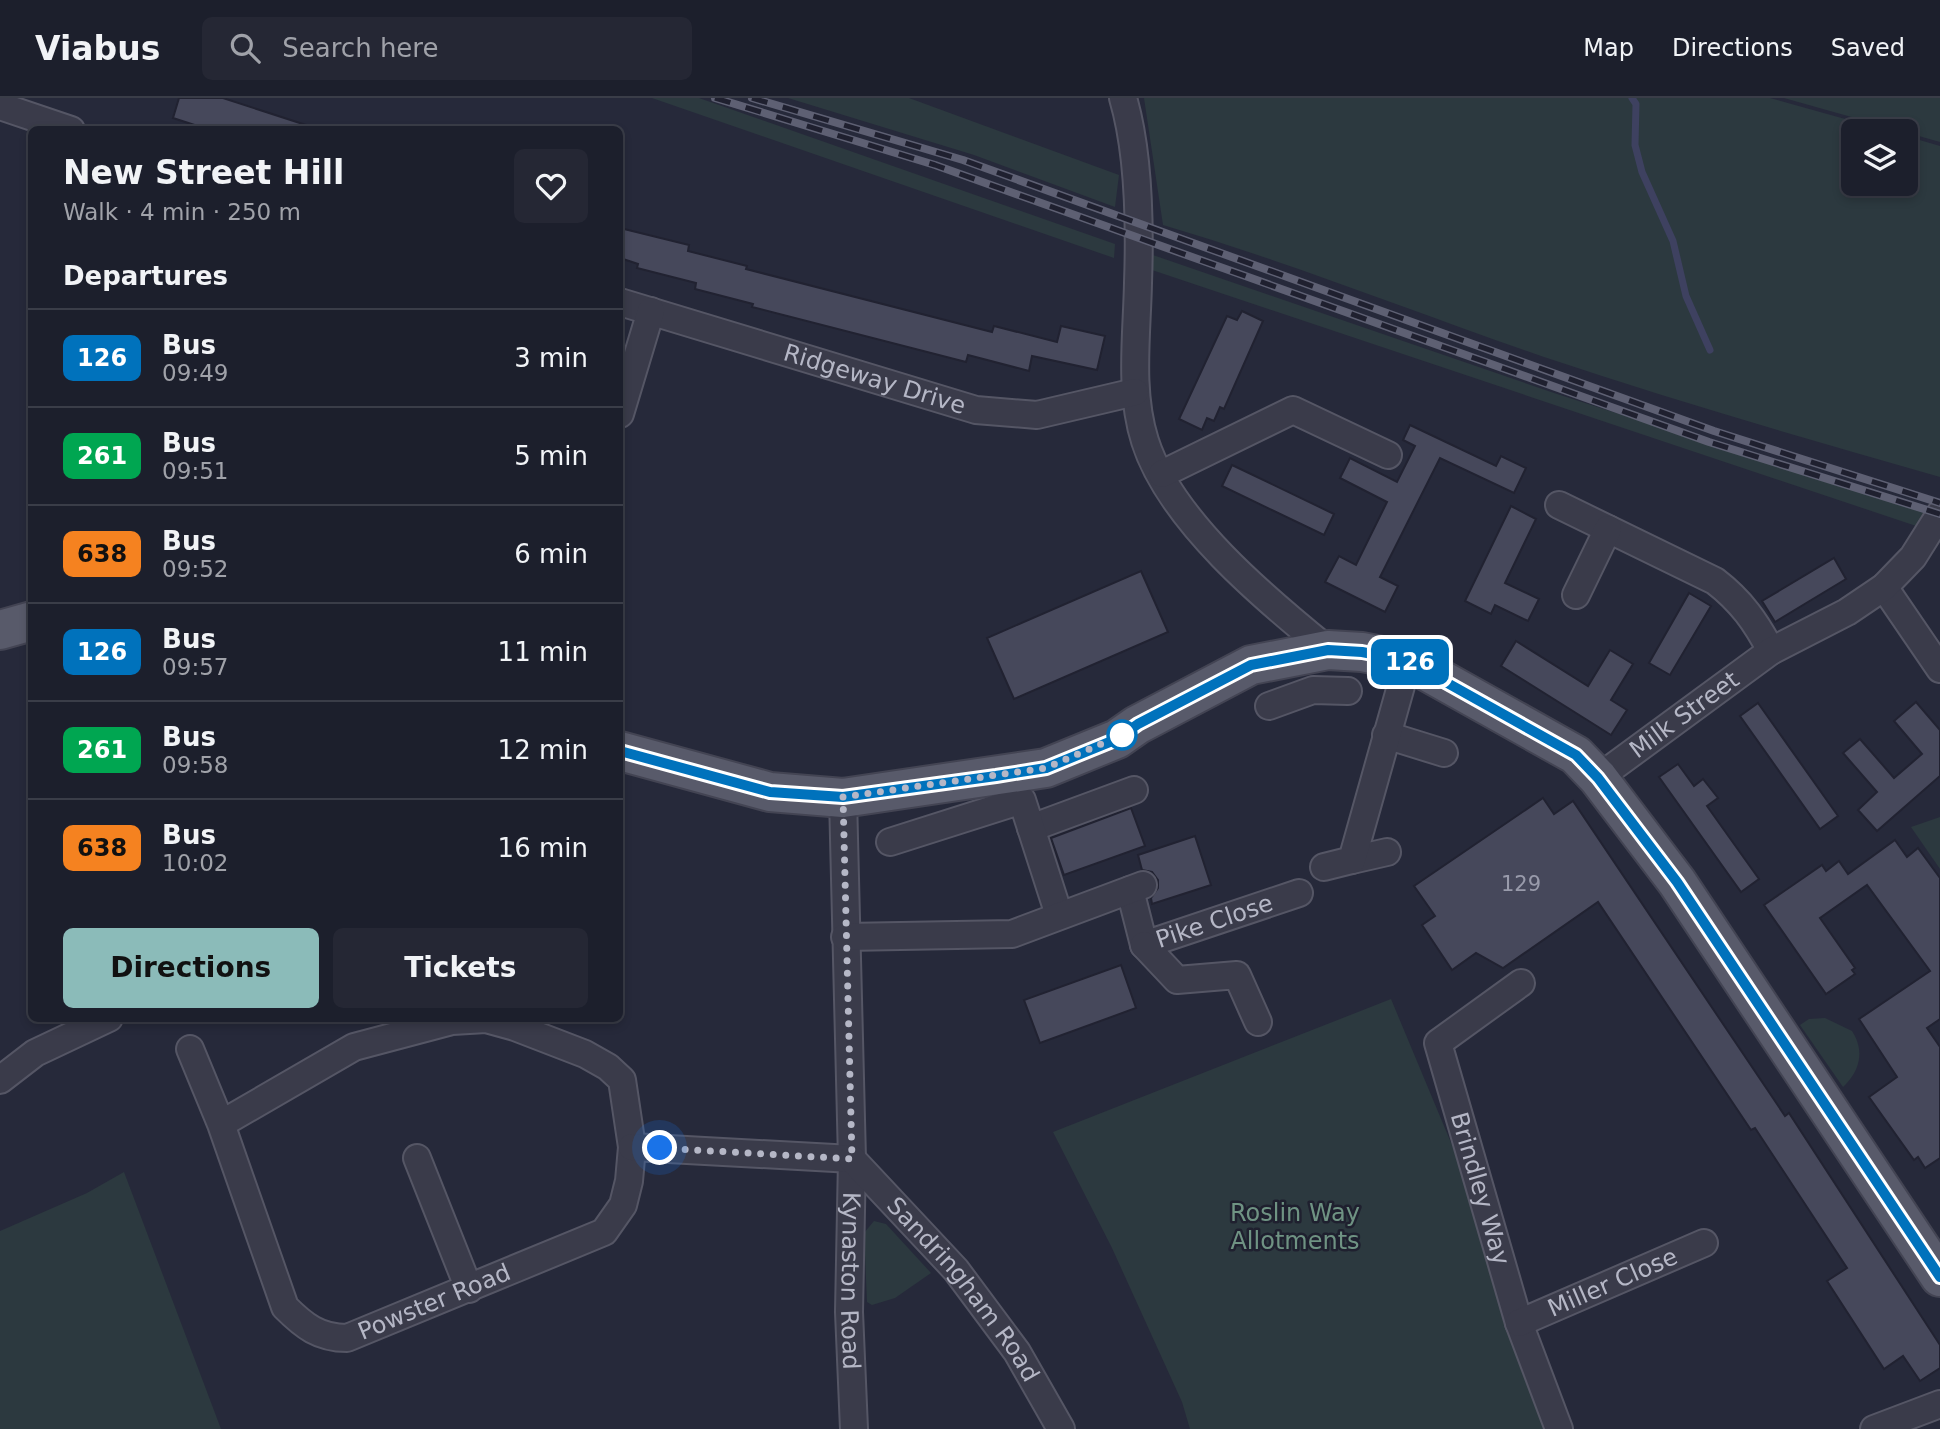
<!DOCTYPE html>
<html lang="en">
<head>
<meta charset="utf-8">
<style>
  :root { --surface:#1c1f2c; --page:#252734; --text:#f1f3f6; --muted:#a0a2a9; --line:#3a3d48; --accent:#8bbbb9 }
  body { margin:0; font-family:"DejaVu Sans",sans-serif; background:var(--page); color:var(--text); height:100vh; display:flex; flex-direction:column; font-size:26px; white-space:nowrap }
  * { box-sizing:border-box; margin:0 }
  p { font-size:23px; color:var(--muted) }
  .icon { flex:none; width:38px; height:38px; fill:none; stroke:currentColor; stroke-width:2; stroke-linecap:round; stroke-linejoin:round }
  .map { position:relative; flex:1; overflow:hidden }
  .side { position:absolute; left:28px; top:28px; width:595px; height:896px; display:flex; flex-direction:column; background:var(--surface); border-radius:10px; box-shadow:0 4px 10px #0003,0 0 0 2px var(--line) }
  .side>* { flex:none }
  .badge { padding:0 14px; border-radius:10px; font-size:24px; line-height:46px }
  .fabs { position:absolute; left:1841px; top:21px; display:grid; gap:14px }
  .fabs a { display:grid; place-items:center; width:77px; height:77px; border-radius:10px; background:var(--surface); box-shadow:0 4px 10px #0003,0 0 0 2px var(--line); font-size:35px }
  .you { position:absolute; width:35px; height:35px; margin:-18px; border:5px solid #fff; border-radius:50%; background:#1a73e8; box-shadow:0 0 0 10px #1a73e833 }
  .map>.badge { position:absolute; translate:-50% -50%; box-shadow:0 0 0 4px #fff }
  h2 { padding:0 35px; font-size:26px; line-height:63px }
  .round { display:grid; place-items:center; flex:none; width:74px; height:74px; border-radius:10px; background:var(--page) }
  .overview { display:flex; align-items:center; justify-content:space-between; height:119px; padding:0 35px }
  h1 { font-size:33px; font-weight:600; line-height:52px }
  .action { display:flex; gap:14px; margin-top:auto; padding:14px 35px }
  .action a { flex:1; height:80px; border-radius:10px; background:var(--accent); color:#111; font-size:28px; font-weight:600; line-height:80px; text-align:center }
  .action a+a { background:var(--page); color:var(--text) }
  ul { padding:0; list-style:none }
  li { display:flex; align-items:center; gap:21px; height:98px; padding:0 35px; border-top:2px solid var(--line) }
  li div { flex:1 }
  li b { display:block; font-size:26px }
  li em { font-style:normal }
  li .badge { min-width:77px; font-weight:700; text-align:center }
  header { display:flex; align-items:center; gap:42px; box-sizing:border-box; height:98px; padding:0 35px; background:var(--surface); border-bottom:2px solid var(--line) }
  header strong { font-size:33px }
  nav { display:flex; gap:38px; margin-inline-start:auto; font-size:24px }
  .search { width:490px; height:63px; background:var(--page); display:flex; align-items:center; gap:18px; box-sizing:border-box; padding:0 24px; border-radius:10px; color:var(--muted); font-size:26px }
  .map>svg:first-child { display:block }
  .green { fill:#2c393f }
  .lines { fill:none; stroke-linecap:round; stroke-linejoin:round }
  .stream { stroke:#3e4160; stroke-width:7 }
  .building { fill:#46485b; stroke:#212231; stroke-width:2 }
  .street-casing { stroke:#555665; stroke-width:30 }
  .primary-casing { stroke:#434453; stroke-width:42 }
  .street { stroke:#3a3b4a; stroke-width:26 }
  .primary { stroke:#585a6a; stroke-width:38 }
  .rail-casing { stroke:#5e6073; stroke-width:8 }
  .rail { stroke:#1f202f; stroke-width:5; stroke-dasharray:16; stroke-linecap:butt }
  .line-casing { stroke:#fff; stroke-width:16 }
  .line { stroke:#0072bc; stroke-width:10 }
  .walk { stroke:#b5b7c6; stroke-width:7; stroke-dasharray:0 12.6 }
  .stop-dot { fill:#fff; stroke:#0072bc; stroke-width:3.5 }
  .labels { text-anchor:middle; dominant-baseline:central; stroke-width:5; stroke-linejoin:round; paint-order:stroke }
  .number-label { font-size:21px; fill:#999bab }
  .street-label { font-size:24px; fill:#b5b7c6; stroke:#1f202f }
  .park-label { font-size:24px; fill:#6f9383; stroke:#1f202f }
</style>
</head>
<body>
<header>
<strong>Viabus</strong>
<div class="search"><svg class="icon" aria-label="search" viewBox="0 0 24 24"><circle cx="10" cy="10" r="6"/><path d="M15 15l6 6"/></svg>Search here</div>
<nav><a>Map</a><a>Directions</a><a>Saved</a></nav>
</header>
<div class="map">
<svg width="1940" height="1331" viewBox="0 0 1940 1331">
  <rect width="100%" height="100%" fill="#26293a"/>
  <g class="green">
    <polygon points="652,0 699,0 1115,146 1114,160"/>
    <polygon points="788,0 909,0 1119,77 1115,109 974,57"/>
    <path d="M1144 0H1770L1888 33H1853V86H1906V38L1940 48V379C1807 341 1675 303 1544 259 1417 215 1292 165 1163 127Z"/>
    <polygon points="1784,0 1940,0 1940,44"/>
    <polygon points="1150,156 1557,296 1940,419 1940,436 1149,171"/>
    <polygon points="1940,719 1940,771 1911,729"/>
    <polygon points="1391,901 1477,1107 1494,1185 1546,1331 1190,1331 1182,1304 1112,1150 1053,1034"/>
    <path d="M1825 920 1852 933C1865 953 1860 973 1843 989L1800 927 1809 921Z"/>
    <polygon points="124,1074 221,1331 0,1331 0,1133 87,1095"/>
    <polygon points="874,1123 886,1126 931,1175 895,1200 872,1207 867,1204 864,1135"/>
  </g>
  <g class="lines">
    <polyline class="stream" points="1632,0 1636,6 1635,47 1642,74 1673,143 1686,198 1710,252"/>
  </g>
  <g class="building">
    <polygon points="179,0 223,0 309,28 308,32 210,32 173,20"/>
    <polygon points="620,130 689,147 688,153 747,168 746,171 992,234 994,228 1057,244 1061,228 1105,238 1097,272 1032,258 1029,273 968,257 966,264 752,209 753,206 695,191 696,185 637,170 638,166 620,160"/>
    <polygon points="1242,213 1263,223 1224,311 1220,309 1214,323 1207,320 1202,332 1179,321 1227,218 1237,222"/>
    <polygon points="1410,327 1496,368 1501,358 1526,370 1514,395 1440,360 1380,479 1398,488 1385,514 1325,484 1339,458 1356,467 1387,404 1340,380 1350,360 1397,384 1415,348 1403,342"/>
    <polygon points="1232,367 1334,416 1324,437 1222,388"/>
    <polygon points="1511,408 1536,421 1505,485 1539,501 1528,523 1495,507 1491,516 1465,503"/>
    <polygon points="1834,460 1846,481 1775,524 1762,503"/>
    <polygon points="1141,473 1168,534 1014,601 987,540"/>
    <polygon points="1689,495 1711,508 1670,577 1649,565"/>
    <polygon points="1516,543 1588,588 1610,552 1633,566 1611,602 1627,612 1611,637 1501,568"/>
    <polygon points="1916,604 1940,632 1940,678 1877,733 1858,712 1877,694 1843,655 1860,641 1894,680 1922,656 1894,623"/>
    <polygon points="1758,605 1838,718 1820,731 1740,618"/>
    <polygon points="1678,666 1694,688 1703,681 1718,700 1707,708 1759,781 1741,794 1659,679"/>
    <polygon points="1543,700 1554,716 1573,703 1785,1018 1789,1015 1940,1247 1940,1270 1920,1283 1903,1258 1884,1271 1827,1183 1847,1170 1755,1030 1751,1032 1598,804 1503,870 1476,855 1452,872 1422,827 1435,818 1414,788"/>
    <polygon points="1131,710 1145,748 1064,777 1051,740"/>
    <polygon points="1195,738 1211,787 1152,806 1151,800 1158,790 1158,782 1152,774 1142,772 1138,757"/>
    <polygon points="1895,742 1907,759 1918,750 1940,780 1940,921 1927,930 1940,949 1940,1060 1925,1070 1918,1059 1914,1062 1869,999 1897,979 1859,921 1930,873 1867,787 1820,820 1855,870 1852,872 1855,876 1826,896 1764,807 1822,767 1826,773 1839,763 1848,776"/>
    <polygon points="1121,867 1136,910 1040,945 1024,902"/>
  </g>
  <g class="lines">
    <g class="street-casing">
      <g id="street">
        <path d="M1123 0C1139 54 1140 128 1138 185 1137 236 1129 293 1145 343 1170 422 1265 501 1328 552"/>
        <polyline points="0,8 71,32"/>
        <path id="s1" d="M620 204 976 312 1037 317 1135 294"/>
        <polyline points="620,316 651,213"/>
        <polyline points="1162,376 1293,312 1388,357"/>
        <path d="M1559 407 1715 483C1741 503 1756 524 1771 553"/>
        <polyline points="1884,489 1940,571"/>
        <polyline points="1576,497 1608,431"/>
        <polyline points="1269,608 1313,592 1348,593"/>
        <polyline points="1386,637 1444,655"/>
        <path id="s2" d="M1598 680 1771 553 1847 514 1884 489 1913 459 1940 416"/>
        <path id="s3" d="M843 700 852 1061 849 1214 854 1331"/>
        <polyline points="1031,730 1134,692"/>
        <polyline points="890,744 1022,702 1059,817"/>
        <polyline points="1352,762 1387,754"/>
        <polyline points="1324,769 1352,762 1408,563"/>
        <path id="s4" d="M1130 792 1144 847 1299 795"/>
        <polyline points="845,839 1012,836 1143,787"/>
        <polyline points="1144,847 1177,882 1237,877 1258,924"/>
        <path id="s5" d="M1521 885 1438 945 1519 1225 1559 1331"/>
        <path id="s6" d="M190 951 221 1026 285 1209C304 1228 319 1240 347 1240L604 1134 623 1107 629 1083 632 1049 622 982 608 969 585 956 515 929 486 921 452 923 354 949 221 1026"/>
        <polyline points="0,982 35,955 109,920"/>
        <polyline points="632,1049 852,1061"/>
        <polyline points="417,1060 469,1191"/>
        <path id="s7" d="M852 1061 956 1172 1017 1254 1061 1331"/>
        <path id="s8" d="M1519 1225 1704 1145"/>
        <polyline points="1874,1331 1940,1306"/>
      </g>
    </g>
    <g class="primary-casing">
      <g id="primary">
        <polyline points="0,532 32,523"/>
        <polyline points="620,653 770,694 843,700 1046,670 1117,641 1137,627 1251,567 1328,552 1362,554 1408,563 1576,657 1598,680 1677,784 1940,1179"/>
      </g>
    </g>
    <use href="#street" class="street"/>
    <use href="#primary" class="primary"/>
    <g class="rail-casing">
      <g id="rail">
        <polyline points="715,0 935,67 1709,344 1940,416"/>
        <polyline points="752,0 963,62 1714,333 1940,405"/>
      </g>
    </g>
    <use href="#rail" class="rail"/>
  </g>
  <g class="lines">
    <g class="line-casing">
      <polyline id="line" points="620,653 770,694 843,699 996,678 1046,670 1117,641 1138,626 1251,567 1328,552 1362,554 1408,563 1576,657 1598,680 1677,784 1940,1179"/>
    </g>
    <use href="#line" class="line"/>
    <polyline class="walk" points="660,1050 852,1061 843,699 1046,670 1122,637"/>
  </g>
  <circle class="stop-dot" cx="1122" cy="637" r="14"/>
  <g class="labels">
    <g class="number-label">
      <text x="1521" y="786">129</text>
    </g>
    <g class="street-label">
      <text stroke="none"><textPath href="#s1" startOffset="266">Ridgeway Drive</textPath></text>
      <text stroke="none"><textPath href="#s2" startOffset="107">Milk Street</textPath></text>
      <text stroke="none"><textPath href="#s4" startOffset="131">Pike Close</textPath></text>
      <text stroke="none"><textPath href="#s5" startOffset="254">Brindley Way</textPath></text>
      <text stroke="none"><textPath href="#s3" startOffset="483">Kynaston Road</textPath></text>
      <text stroke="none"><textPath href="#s8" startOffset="102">Miller Close</textPath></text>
      <text stroke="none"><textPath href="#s7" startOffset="172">Sandringham Road</textPath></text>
      <text stroke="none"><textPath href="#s6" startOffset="441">Powster Road</textPath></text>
    </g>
    <g class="park-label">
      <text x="1295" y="1115">Roslin Way<tspan x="1295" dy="28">Allotments</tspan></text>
    </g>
  </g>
</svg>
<div class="fabs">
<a><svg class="icon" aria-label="layers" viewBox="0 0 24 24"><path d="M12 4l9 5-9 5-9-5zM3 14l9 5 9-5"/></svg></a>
</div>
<div class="you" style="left:660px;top:1050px"></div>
<b class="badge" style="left:1410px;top:564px;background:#0072bc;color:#fff">126</b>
<section class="side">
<div class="overview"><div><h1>New Street Hill</h1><p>Walk · 4 min · 250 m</p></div><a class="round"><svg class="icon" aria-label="heart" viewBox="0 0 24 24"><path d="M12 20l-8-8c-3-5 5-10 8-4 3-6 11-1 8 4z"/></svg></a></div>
<h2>Departures</h2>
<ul>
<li><span class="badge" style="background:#0072bc;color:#fff">126</span><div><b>Bus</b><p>09:49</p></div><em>3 min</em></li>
<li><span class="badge" style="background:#00a651;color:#fff">261</span><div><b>Bus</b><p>09:51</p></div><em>5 min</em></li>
<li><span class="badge" style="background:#f58220;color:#111">638</span><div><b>Bus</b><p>09:52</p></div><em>6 min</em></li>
<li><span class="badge" style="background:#0072bc;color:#fff">126</span><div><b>Bus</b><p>09:57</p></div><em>11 min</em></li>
<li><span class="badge" style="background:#00a651;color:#fff">261</span><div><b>Bus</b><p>09:58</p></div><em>12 min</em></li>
<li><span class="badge" style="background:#f58220;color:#111">638</span><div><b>Bus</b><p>10:02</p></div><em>16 min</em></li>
</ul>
<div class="action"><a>Directions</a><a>Tickets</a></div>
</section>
</div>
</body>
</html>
